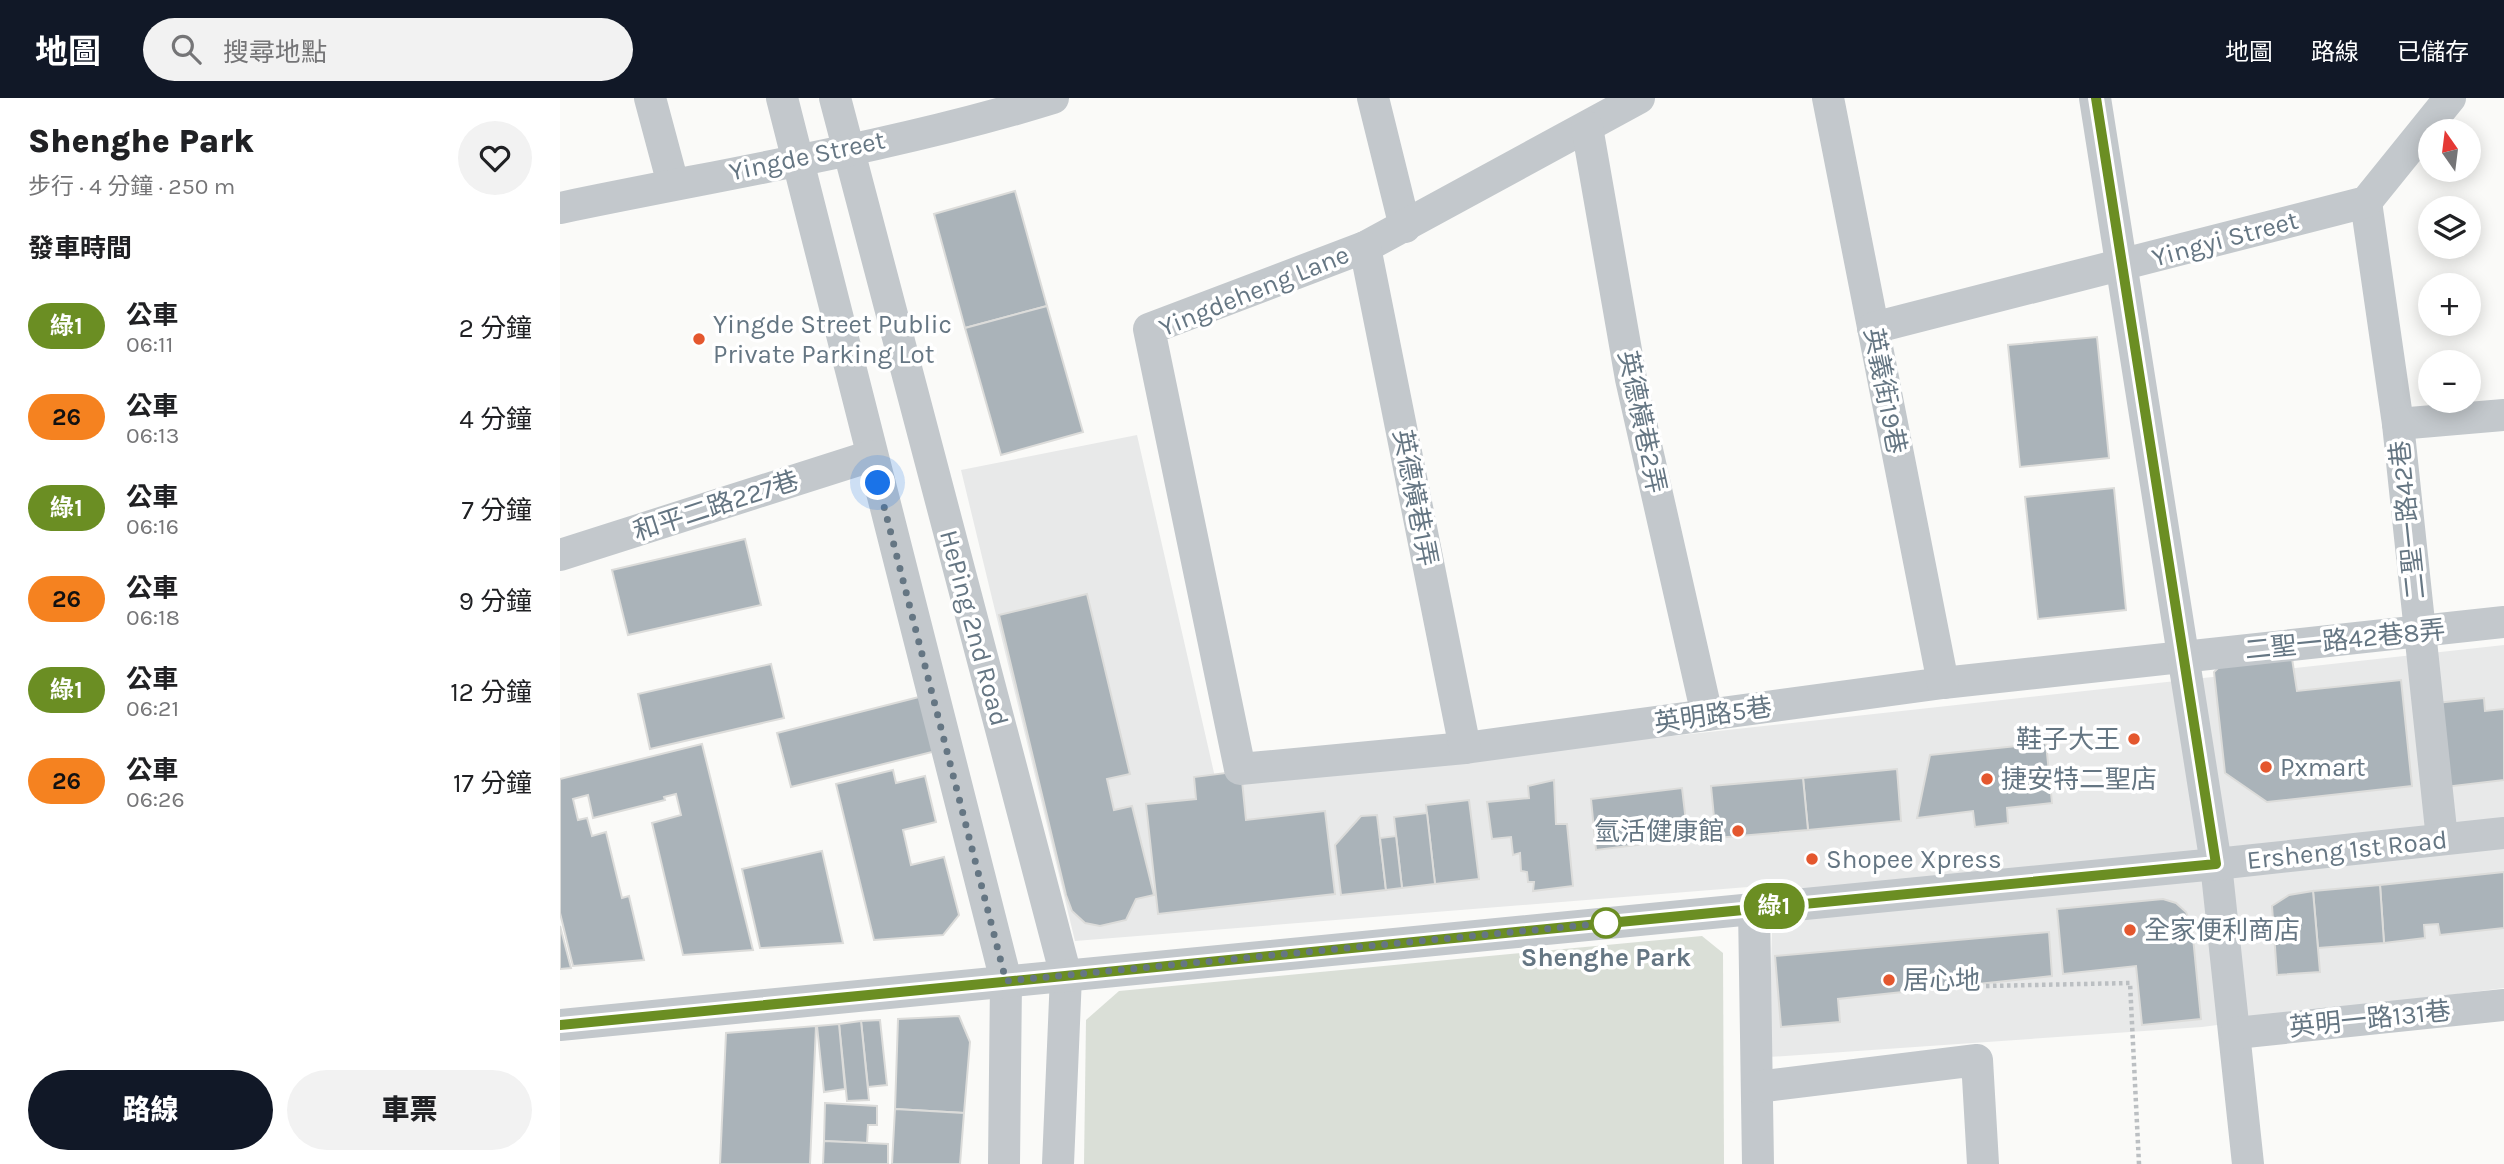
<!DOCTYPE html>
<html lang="zh-TW">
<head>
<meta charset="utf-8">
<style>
  :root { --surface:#fff; --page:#f2f2f2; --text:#202124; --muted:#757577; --accent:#111827 }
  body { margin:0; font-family:Karla,"Noto Sans TC",sans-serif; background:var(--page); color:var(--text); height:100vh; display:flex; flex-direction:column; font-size:26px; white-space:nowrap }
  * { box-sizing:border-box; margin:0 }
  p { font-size:23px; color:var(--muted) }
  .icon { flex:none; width:38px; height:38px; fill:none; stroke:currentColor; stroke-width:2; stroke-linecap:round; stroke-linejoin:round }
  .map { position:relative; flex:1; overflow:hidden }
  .sheet { display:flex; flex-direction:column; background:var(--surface); width:560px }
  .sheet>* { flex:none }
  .badge { padding:0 14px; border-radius:23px; font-size:24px; line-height:46px }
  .needle { width:46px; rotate:346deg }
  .controls { position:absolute; left:1858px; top:21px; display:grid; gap:14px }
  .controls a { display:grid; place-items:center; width:63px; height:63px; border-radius:50%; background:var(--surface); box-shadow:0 4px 18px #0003; font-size:35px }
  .you { position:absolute; width:35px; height:35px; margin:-18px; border:5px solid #fff; border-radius:50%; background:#1a73e8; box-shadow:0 0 0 10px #1a73e833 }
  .map>.badge { position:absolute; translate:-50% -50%; box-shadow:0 0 0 4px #fff }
  h2 { padding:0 28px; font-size:26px; line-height:63px }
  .round { display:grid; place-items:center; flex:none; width:74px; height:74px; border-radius:37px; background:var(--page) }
  .summary { display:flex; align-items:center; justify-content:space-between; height:119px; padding:0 28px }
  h1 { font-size:33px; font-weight:800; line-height:52px }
  .primary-button { display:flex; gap:14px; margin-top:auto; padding:14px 28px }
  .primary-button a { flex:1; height:80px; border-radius:42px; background:var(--accent); color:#fff; font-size:28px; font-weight:800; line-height:80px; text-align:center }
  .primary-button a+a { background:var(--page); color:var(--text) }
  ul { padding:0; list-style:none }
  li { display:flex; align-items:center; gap:21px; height:91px; padding:0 28px }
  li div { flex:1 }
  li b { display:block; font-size:26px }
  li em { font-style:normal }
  li .badge { min-width:77px; font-weight:700; text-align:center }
  header { display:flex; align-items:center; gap:42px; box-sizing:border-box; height:98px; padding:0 35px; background:var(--accent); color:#fff }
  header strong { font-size:33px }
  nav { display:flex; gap:38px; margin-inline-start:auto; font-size:24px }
  .search { width:490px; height:63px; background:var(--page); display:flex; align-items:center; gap:18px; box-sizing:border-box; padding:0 24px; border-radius:38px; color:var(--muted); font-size:26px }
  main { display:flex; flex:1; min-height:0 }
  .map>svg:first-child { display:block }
  .built { fill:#e8e9e9 }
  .green { fill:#dadfd7 }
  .building { fill:#aab3b9; stroke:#dcdcda; stroke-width:2 }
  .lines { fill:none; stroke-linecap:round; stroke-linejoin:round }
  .path { stroke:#bbbfc2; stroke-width:4.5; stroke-dasharray:3.5 3.5; stroke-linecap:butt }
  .minor { stroke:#c3c8cc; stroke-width:32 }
  .line-casing { stroke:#fff; stroke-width:16 }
  .line { stroke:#6b8e23; stroke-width:10 }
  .walk { stroke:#657683; stroke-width:7; stroke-dasharray:0 12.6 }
  .poi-dot { fill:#e4572e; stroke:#fff; stroke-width:2.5 }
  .stop-dot { fill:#fff; stroke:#6b8e23; stroke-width:3.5 }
  .labels { text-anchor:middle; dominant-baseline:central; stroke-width:7; stroke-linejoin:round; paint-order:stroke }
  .street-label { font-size:26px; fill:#657683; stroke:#fff }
  .poi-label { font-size:26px; fill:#657683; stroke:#fff; text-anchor:start }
  .stop-label { font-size:26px; font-weight:bold; fill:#657683; stroke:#fff }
</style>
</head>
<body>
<header>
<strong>地圖</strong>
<div class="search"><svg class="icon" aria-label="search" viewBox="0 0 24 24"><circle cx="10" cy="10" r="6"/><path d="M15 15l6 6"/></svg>搜尋地點</div>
<nav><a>地圖</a><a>路線</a><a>已儲存</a></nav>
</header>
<main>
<section class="sheet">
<div class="summary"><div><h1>Shenghe Park</h1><p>步行 · 4 分鐘 · 250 m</p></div><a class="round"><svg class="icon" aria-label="heart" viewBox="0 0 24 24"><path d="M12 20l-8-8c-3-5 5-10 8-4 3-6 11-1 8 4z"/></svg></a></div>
<h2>發車時間</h2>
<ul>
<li><span class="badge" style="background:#6b8e23;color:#fff">綠1</span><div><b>公車</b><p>06:11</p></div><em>2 分鐘</em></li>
<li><span class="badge" style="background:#f58220;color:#111">26</span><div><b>公車</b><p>06:13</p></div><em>4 分鐘</em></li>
<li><span class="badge" style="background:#6b8e23;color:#fff">綠1</span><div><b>公車</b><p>06:16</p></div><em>7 分鐘</em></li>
<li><span class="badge" style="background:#f58220;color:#111">26</span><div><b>公車</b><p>06:18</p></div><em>9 分鐘</em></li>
<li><span class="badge" style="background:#6b8e23;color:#fff">綠1</span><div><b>公車</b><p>06:21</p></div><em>12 分鐘</em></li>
<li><span class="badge" style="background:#f58220;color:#111">26</span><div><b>公車</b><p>06:26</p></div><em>17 分鐘</em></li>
</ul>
<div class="primary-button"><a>路線</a><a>車票</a></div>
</section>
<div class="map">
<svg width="1944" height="1066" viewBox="0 0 1944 1066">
  <rect width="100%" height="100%" fill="#fafaf8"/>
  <polygon class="built" points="577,337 657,688 1944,547 1944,890 1642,929 1209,959 1213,787 515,843 401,372"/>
  <polygon class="green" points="1142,838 1163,855 1164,1066 524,1066 526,922 559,893"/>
  <g class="building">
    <polygon points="455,93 487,208 405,230 374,116"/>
    <polygon points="487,208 523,334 441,357 405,230"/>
    <polygon points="1537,239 1549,360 1460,369 1448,247"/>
    <polygon points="1554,390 1566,512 1478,521 1465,399"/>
    <polygon points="185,441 201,507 68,537 52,472"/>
    <polygon points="527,496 570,676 547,681 554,712 572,708 594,797 576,801 566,822 540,828 525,825 512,813 506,797 439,517"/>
    <polygon points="1731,554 1737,593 1841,582 1852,688 1707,704 1665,675 1654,574 1667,561"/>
    <polygon points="211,566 224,620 90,651 78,596"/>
    <polygon points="363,598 376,653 231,689 217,635"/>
    <polygon points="1924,600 1925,613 1944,611 1944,682 1885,689 1876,605"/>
    <polygon points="1486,645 1492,705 1447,710 1448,725 1415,729 1413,713 1357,720 1370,657"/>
    <polygon points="142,646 193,852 123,857 92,725 121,717 116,696 104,699 105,702 33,720 28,697 13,701 18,722 27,720 32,738 46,734 62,800 69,798 84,862 13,868 0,815 0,681"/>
    <polygon points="1337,671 1341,723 1248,732 1243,680"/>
    <polygon points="333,672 336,685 365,678 376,724 343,732 351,767 384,759 399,817 383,837 314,842 276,686"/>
    <polygon points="681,673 686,722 765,713 775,796 598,816 586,706 636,701 634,679"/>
    <polygon points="1243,680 1248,732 1156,740 1151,688"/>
    <polygon points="994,682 996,726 1007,726 1013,788 973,793 974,784 968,784 967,774 961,773 960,755 953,757 951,739 932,741 927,704 969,700 968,688"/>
    <polygon points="1122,690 1128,741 1036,752 1031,701"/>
    <polygon points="909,702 919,781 875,786 866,707"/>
    <polygon points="867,715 875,786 842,790 834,719"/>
    <polygon points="817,717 826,792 781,797 775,747 801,718"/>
    <polygon points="836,738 842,790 826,792 820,740"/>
    <polygon points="262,753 283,845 200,850 182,771"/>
    <polygon points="1944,774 1944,830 1880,837 1878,826 1864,827 1865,840 1824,845 1820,787"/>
    <polygon points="1820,787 1824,845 1758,850 1753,793"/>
    <polygon points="1753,793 1760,874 1717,877 1712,808 1729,797"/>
    <polygon points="1603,801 1616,805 1626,814 1632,829 1641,921 1582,927 1576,868 1503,876 1497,811"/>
    <polygon points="0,828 11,870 0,871"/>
    <polygon points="1489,834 1492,878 1278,901 1280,924 1221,929 1215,858"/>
    <polygon points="399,918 410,944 404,1015 335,1011 338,921"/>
    <polygon points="320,922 327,987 308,989 301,923"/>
    <polygon points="301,923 309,1002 287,1003 279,926"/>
    <polygon points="279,926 285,991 264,994 257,928"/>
    <polygon points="256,928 250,1066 160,1066 166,935"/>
    <polygon points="265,1005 317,1008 317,1027 308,1027 307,1045 264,1043"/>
    <polygon points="335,1011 404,1015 400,1066 332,1066"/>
    <polygon points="264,1043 328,1046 328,1066 263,1066"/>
  </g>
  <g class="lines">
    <polyline class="path" points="1426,888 1570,885 1579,1066"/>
    <g class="minor">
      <polyline points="90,0 113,86"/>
      <polyline points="222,0 446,883 444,1066"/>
      <polyline points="275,0 506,878 498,1066"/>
      <polyline points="813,0 845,129"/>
      <polyline points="1079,0 805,149 589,231 680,671 905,650 1383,585 1944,524"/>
      <polyline points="1268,0 1383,585"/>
      <polyline points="1535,0 1656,766 1688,1066"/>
      <polyline points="1027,29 1071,281 1147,617"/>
      <polyline points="1806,104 1838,326 1882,741"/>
      <path d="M0 110C162 76 335 49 493 0"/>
      <polyline points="805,149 905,650"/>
      <polyline points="1313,230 1806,104 1890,0"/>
      <polyline points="1838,326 1944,317"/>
      <polyline points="0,457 311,358"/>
      <polyline points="1194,810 1198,1066"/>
      <polyline points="0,927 1656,766 1944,735"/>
      <polyline points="1676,935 1944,907"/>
      <polyline points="1197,989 1417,962 1423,1066"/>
    </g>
  </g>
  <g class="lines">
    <g class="line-casing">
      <polyline id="line" points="0,927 1656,766 1536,0"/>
    </g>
    <use href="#line" class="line"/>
    <polyline class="walk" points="318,385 446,883 1057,824 1046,825"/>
  </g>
  <g class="poi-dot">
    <circle cx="139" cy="241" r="7"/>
    <circle cx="1574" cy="641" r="7"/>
    <circle cx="1706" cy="669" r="7"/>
    <circle cx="1427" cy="681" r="7"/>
    <circle cx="1178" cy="733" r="7"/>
    <circle cx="1252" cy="761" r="7"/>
    <circle cx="1570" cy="832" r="7"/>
    <circle cx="1329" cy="882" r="7"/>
  </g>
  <circle class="stop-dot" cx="1046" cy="825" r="14"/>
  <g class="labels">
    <g class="street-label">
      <text transform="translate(247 58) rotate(-12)">Yingde Street</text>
      <text transform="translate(1665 141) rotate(-15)">Yingyi Street</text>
      <text transform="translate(694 193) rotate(-22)">Yingdeheng Lane</text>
      <text transform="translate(1325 293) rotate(79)">英義街19巷</text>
      <text transform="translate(1082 324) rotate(78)">英德橫巷2弄</text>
      <text transform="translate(855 400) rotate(79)">英德橫巷1弄</text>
      <text transform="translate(156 408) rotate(-18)">和平二路227巷</text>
      <text transform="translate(1848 422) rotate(-96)">二聖一路42巷</text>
      <text transform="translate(414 530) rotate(75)">HePing 2nd Road</text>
      <text transform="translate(1785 542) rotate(-6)">二聖一路42巷8弄</text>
      <text transform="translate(1153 617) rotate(-8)">英明路5巷</text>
      <text transform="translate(1787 752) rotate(-6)">Ersheng 1st Road</text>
      <text transform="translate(1810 921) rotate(-6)">英明一路131巷</text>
    </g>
    <g class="poi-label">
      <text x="153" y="226">Yingde Street Public<tspan x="153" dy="30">Private Parking Lot</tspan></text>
      <text x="1560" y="641" text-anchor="end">鞋子大王</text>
      <text x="1720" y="669">Pxmart</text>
      <text x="1441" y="681">捷安特二聖店</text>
      <text x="1164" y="733" text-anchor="end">氫活健康館</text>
      <text x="1266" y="761">Shopee Xpress</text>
      <text x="1584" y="832">全家便利商店</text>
      <text x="1343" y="882">居心地</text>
    </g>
    <g class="stop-label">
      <text x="1046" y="859">Shenghe Park</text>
    </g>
  </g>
</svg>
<div class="controls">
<a><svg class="needle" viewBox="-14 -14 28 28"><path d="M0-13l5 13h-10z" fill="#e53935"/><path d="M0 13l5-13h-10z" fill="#757577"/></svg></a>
<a><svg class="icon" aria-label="layers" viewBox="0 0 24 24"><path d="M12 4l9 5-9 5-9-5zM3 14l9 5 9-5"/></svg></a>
<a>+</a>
<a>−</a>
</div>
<div class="you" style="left:318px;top:385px"></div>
<b class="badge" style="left:1214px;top:808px;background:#6b8e23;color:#fff">綠1</b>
</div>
</main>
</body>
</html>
